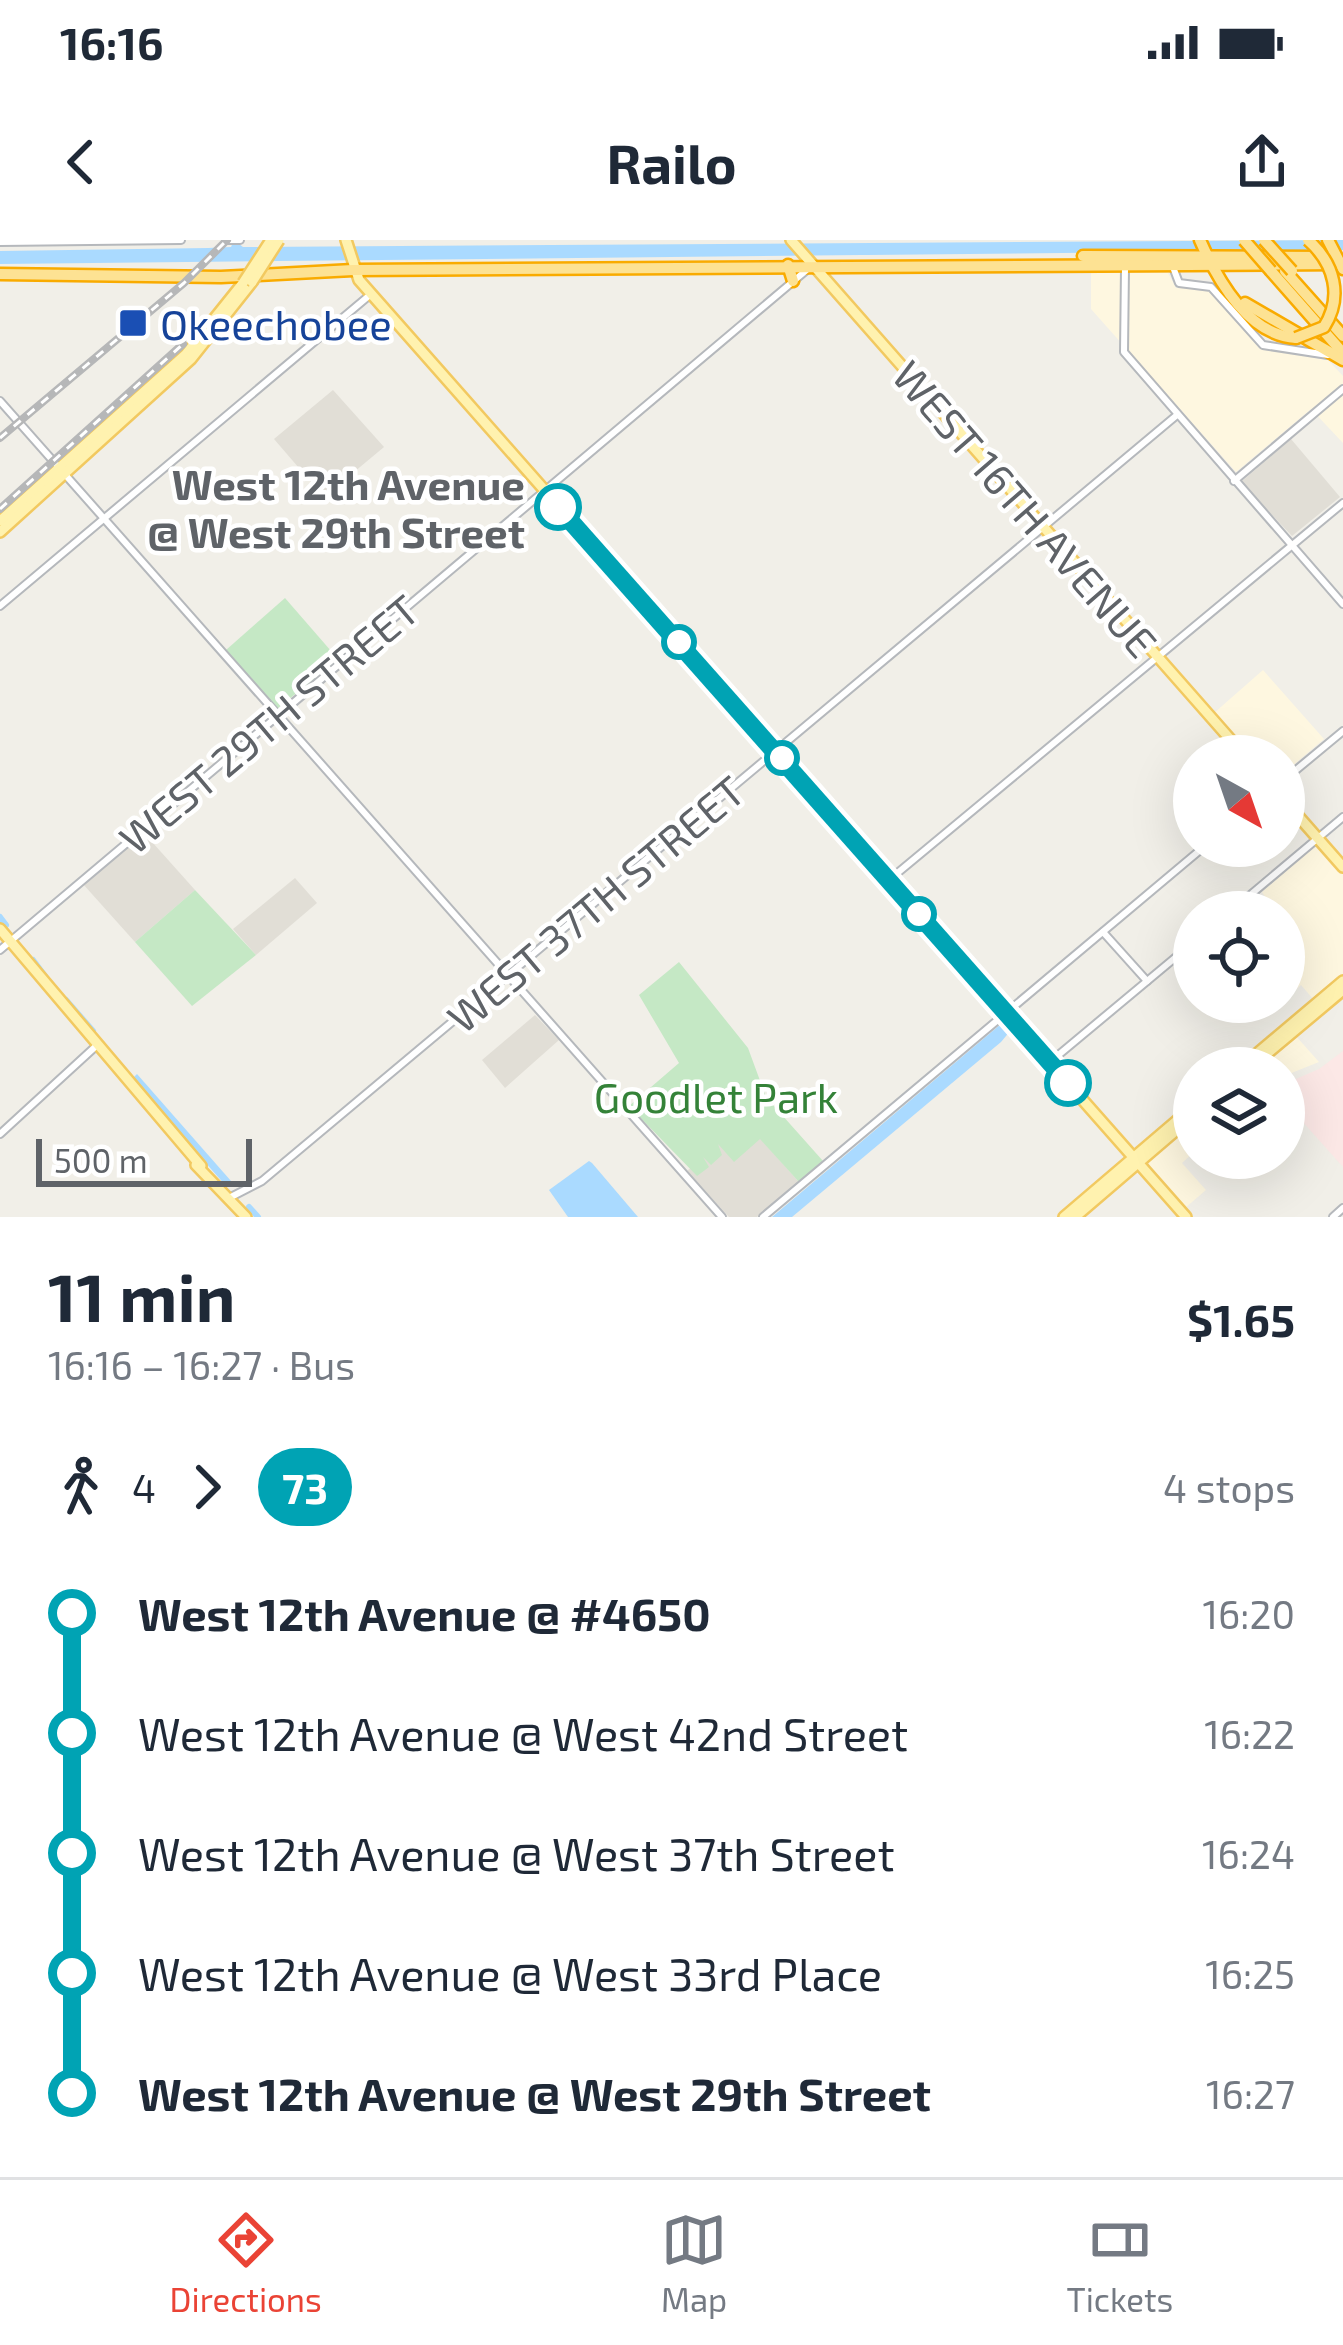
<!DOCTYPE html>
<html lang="en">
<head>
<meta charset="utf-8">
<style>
  :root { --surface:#fff; --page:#f6f6f7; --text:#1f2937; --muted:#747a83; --line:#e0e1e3; --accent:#ea4335 }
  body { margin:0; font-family:"Exo 2",sans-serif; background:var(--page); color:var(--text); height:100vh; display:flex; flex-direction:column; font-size:45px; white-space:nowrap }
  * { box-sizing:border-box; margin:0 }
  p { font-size:39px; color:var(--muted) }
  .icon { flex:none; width:66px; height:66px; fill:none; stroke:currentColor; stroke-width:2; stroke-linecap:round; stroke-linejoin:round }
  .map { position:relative; height:977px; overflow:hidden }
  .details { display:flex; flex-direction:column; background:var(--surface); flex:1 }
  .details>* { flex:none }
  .badge { padding:0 24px; border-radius:39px; font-size:42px; line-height:78px }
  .needle { width:78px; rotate:140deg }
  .buttons { position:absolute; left:1173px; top:495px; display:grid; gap:24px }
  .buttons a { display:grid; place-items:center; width:132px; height:132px; border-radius:50%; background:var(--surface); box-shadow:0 12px 48px #0002; font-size:60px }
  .scale { position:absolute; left:36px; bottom:30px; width:216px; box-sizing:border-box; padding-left:12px; border:6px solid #5f6368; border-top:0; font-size:33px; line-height:42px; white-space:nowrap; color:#5f6368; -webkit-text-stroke:9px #fff; paint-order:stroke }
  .map>.badge { position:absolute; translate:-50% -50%; box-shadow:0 0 0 6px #fff }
  .legs { display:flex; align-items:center; gap:18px; height:132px; padding:0 48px; font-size:39px }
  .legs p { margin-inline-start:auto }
  .summary { display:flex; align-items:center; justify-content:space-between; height:204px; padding:0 48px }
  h1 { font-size:66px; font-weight:700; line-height:90px }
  ul { padding:0 48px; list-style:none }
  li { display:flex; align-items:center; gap:42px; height:120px; font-size:45px }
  li i { display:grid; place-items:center; width:18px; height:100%; margin:0 15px; background:currentColor }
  li i::after { content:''; width:30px; height:30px; margin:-15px; border:9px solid; border-radius:50%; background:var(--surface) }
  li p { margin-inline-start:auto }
  li:first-child i { background:linear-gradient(#0000 50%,currentColor 0) }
  li:last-child i { background:linear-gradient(currentColor 50%,#0000 0) }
  .status { display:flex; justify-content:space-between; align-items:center; height:84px; padding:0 60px; background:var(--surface); direction:ltr }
  .status svg { height:33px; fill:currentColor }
  header { display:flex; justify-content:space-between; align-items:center; height:156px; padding:0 48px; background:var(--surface); font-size:54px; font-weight:700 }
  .dock { display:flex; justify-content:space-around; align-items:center; height:168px; border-top:3px solid var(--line); background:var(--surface); font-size:33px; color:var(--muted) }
  .dock a { display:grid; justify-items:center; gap:6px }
  .dock .selected { color:var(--accent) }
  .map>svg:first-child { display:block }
  .commercial { fill:#fef7e0 }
  .education { fill:#e1ded6 }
  .medical { fill:#fce8e6 }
  .green { fill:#c5e8c5 }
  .water { fill:#aadaff }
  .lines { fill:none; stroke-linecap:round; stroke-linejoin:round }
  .canal { stroke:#aadaff; stroke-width:6 }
  .minor-casing { stroke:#b5b8bc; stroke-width:10 }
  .major-casing { stroke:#f2c960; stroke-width:14 }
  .highway-casing { stroke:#f9ab00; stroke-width:15 }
  .minor { stroke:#fff; stroke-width:6 }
  .major { stroke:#fff2af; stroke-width:9 }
  .highway { stroke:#fde293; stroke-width:10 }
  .rail-casing { stroke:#b6b7b8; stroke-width:8 }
  .rail { stroke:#fff; stroke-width:3; stroke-dasharray:9; stroke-linecap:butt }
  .major-bridge-casing { stroke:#f2c960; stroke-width:14; stroke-linecap:butt }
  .highway-bridge-casing { stroke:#f9ab00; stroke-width:15; stroke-linecap:butt }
  .major-bridge { stroke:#fff2af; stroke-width:9 }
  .highway-bridge { stroke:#fde293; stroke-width:10 }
  .line-1-casing { stroke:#fff; stroke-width:27 }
  .line-1 { stroke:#00a3b4; stroke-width:18 }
  .transit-dot { fill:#1a4fb4; stroke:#fff; stroke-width:4.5 }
  .stop-1-dot { fill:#fff; stroke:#00a3b4; stroke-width:6 }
  .labels { text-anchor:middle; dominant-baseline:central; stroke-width:9; stroke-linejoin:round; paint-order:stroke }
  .transit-label { font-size:42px; fill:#164399; stroke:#fff; text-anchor:start }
  .stop-label { font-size:42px; font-weight:bold; fill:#5f6368; stroke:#fff; text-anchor:end }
  .street-label { font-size:42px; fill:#5f6368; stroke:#fff }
  .park-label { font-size:42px; fill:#348238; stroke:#fff }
</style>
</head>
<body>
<div class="status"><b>16:16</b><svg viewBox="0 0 49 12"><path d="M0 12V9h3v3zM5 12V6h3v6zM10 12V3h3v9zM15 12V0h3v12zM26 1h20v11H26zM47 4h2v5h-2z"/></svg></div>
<header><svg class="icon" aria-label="back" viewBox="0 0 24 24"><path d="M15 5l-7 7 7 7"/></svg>Railo<svg class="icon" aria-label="share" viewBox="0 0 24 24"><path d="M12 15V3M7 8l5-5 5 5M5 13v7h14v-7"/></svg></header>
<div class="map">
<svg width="1343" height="977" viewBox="0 0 1343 977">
  <rect width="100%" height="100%" fill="#f1efe8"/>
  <g class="commercial">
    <polygon points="1091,32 1168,33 1176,48 1207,49 1260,109 1328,120 1343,136 1343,203 1311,169 1236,232 1091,69"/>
    <polygon points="1263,430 1324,499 1284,533 1284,516 1252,516 1214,473"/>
    <polygon points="1317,604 1343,633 1343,735 1314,760 1301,745 1284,760 1284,672 1275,672 1262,652"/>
    <polygon points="1295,795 1319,822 1284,836 1284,828 1255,828"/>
    <polygon points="1194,879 1194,912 1182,923 1206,950 1184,969 1143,922"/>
  </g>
  <g class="education">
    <polygon points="333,150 384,207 324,257 274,199"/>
    <polygon points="1291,199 1340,257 1292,296 1241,242"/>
    <polygon points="144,593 195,650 135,702 83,644"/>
    <polygon points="295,638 317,663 256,715 233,689"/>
    <polygon points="535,775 559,800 505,848 482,820"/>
    <polygon points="760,898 799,942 757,977 729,977 687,931 718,904"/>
  </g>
  <polygon class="medical" points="1343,811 1343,927 1284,861 1284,844 1319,829"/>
  <g class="green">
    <polygon points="285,358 338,419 277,469 226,410"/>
    <polygon points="195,650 256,715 192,766 135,702"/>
    <polygon points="679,722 748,808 766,857 823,921 799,942 760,899 734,922 718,904 722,915 711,925 703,917 709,927 697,936 629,866 679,823 639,755"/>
  </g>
  <g class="water">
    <polygon points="234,0 243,7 1343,0 1343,10 0,24 0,11 208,8 231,7"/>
    <polygon points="1001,784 1011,790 1001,802 792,977 772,977"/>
    <polygon points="137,834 231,941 226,946 132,839"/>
    <polygon points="589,921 592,923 638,977 568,977 549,950"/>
  </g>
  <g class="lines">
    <g class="canal">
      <polyline points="0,677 6,685"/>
      <polyline points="33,720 45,736"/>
      <polyline points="66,760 93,791"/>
      <polyline points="249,967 258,977"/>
    </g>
    <g class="minor-casing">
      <g id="minor">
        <polyline points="226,0 240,0"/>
        <polyline points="0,2 181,0"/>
        <polyline points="1173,27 1179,43 1211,47 1263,105 1328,115"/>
        <polyline points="1125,28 1124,112 1343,364"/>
        <polyline points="0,161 722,977"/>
        <polyline points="1234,241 1343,149"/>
        <polyline points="0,366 371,54"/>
        <polyline points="1284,540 1343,491"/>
        <polyline points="889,640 1343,263"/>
        <polyline points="1230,672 1343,577"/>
        <polyline points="1103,692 1147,741"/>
        <polyline points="0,710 809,28"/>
        <polyline points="1050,822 1194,702"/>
        <polyline points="0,894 95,807"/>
        <polyline points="229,958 262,941 1177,175"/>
        <polyline points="763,977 1205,606"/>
        <polyline points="1333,977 1343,968"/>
      </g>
    </g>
    <g class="major-casing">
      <g id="major">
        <polyline points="346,0 359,40 1186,977"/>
        <polyline points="791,0 1245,516"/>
        <polyline points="0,281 186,114 243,43"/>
        <polyline points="0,292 191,119 252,42"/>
        <polyline points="1284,560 1343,627"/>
        <polyline points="0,689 201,926"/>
        <polyline points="1240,828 1343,741"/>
        <polyline points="1250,828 1343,750"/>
        <polyline points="196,925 246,977"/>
        <polyline points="1064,977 1194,866"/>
        <polyline points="1075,977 1194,875"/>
      </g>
    </g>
    <g class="highway-casing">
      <g id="highway">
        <path d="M1200 0C1217 39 1248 95 1296 98"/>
        <polyline points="1328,0 1343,29"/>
        <polyline points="1083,16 1328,17"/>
        <polyline points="788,25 793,41"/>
        <polyline points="1271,31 1343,113"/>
        <polyline points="1285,31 1343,96"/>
        <polyline points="0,34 221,37 353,30 1343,24"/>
        <polyline points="1245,63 1343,120"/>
      </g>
    </g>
    <use href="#minor" class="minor"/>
    <use href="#major" class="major"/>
    <use href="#highway" class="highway"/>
    <g class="rail-casing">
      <g id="rail">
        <polyline points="0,198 184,43 227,0"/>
        <polyline points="0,269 183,104"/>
      </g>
    </g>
    <use href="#rail" class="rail"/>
    <g class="major-bridge-casing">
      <g id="major-bridge">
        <polyline points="252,42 279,0"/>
        <polyline points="243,43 271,0"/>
      </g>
    </g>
    <g class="highway-bridge-casing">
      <g id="highway-bridge">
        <polyline points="1244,0 1271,31"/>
        <polyline points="1264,0 1292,31"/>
        <path d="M1296 98 1324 87C1343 57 1335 24 1308 0"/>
      </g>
    </g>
    <use href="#major-bridge" class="major-bridge"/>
    <use href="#highway-bridge" class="highway-bridge"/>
  </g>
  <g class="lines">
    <g class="line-1-casing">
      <polyline id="line-1" points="558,267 1068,843"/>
    </g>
    <use href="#line-1" class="line-1"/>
  </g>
  <rect class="transit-dot" x="118" y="68" width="30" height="30" rx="6"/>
  <g class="stop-1-dot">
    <circle cx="558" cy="267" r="21"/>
    <circle cx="679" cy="402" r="15"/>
    <circle cx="782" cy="518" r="15"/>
    <circle cx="919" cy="674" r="15"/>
    <circle cx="1068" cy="843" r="21"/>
  </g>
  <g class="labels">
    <g class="transit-label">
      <text x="160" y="83">Okeechobee</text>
    </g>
    <g class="stop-label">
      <text x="525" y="243">West 12th Avenue<tspan x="525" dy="48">@ West 29th Street</tspan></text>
    </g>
    <g class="street-label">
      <text transform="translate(1026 268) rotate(49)">WEST 16TH AVENUE</text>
      <text transform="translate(268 483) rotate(-40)">WEST 29TH STREET</text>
      <text transform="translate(595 663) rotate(-40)">WEST 37TH STREET</text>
    </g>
    <g class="park-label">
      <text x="716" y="856">Goodlet Park</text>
    </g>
  </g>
</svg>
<div class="buttons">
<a><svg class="needle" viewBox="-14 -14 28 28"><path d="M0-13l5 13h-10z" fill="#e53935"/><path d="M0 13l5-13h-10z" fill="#747a83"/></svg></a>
<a><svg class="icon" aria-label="locate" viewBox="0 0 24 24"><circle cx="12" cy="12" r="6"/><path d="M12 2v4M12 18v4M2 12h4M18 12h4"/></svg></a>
<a><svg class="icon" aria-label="layers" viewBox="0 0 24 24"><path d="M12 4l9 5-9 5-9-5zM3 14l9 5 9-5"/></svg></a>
</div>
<div class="scale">500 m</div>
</div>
<section class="details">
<div class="summary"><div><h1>11 min</h1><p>16:16 – 16:27 · Bus</p></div><b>$1.65</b></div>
<div class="legs"><svg class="icon" aria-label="walk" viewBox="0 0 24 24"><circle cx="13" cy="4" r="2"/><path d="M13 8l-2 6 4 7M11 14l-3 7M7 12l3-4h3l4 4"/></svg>4<svg class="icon" aria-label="forward" viewBox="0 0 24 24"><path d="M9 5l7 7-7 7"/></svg><b class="badge" style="background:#00a3b4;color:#fff">73</b><p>4 stops</p></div>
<ul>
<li><i style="color:#00a3b4"></i><b>West 12th Avenue @ #4650</b><p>16:20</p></li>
<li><i style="color:#00a3b4"></i><span>West 12th Avenue @ West 42nd Street</span><p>16:22</p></li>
<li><i style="color:#00a3b4"></i><span>West 12th Avenue @ West 37th Street</span><p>16:24</p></li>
<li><i style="color:#00a3b4"></i><span>West 12th Avenue @ West 33rd Place</span><p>16:25</p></li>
<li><i style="color:#00a3b4"></i><b>West 12th Avenue @ West 29th Street</b><p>16:27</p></li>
</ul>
</section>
<nav class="dock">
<a class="selected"><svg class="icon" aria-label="directions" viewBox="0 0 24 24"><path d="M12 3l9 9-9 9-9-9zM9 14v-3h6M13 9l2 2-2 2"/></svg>Directions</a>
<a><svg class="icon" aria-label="map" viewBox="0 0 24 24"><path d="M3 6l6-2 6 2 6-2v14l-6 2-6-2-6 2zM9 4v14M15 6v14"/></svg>Map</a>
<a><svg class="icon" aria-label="tickets" viewBox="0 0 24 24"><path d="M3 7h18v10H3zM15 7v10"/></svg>Tickets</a>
</nav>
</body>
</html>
